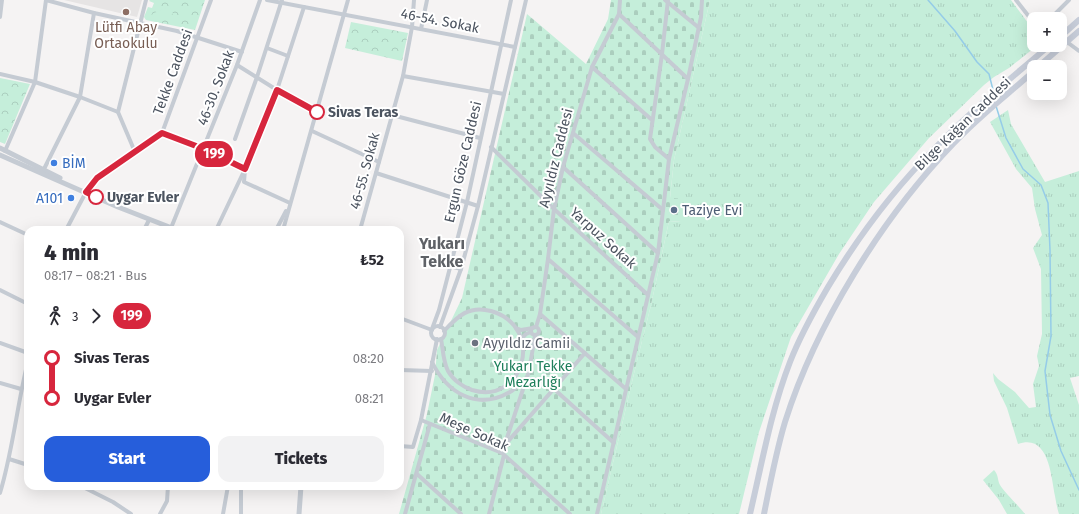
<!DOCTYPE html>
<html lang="en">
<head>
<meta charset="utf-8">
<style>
  :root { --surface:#fff; --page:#f2f2f3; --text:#2b2b33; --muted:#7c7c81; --accent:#265edb }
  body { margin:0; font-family:"Fira Sans",sans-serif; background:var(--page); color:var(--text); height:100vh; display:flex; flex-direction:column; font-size:15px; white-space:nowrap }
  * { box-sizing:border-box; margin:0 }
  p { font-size:13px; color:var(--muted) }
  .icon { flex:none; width:22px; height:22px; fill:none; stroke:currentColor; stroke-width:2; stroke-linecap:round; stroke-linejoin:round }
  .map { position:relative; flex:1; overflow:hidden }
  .sheet { position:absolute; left:24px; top:226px; width:380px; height:264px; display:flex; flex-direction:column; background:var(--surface); border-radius:12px; box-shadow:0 4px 16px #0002 }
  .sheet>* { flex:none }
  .badge { padding:0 8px; border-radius:13px; font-size:14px; line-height:26px }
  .controls { position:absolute; left:1027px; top:12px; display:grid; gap:8px }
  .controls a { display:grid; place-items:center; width:40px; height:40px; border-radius:8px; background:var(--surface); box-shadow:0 4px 16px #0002; font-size:20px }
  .map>.badge { position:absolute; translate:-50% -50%; box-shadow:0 0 0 2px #fff }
  .legs { display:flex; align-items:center; gap:6px; height:44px; padding:0 20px; font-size:13px }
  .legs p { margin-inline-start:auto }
  .headline { display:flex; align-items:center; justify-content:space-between; height:68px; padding:0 20px }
  h1 { font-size:22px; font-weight:800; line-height:30px }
  .cta { display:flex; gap:8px; margin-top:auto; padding:8px 20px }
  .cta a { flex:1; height:46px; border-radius:12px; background:var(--accent); color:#fff; font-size:16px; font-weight:800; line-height:46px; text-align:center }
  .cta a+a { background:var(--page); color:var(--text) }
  ul { padding:0 20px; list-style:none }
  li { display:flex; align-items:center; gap:14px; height:40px; font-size:15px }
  li i { display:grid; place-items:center; width:6px; height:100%; margin:0 5px; background:currentColor }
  li i::after { content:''; width:10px; height:10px; margin:-5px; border:3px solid; border-radius:50%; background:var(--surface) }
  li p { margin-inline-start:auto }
  li:first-child i { background:linear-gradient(#0000 50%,currentColor 0) }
  li:last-child i { background:linear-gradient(currentColor 50%,#0000 0) }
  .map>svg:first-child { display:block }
  .education { fill:#e6e4e4 }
  .grass { fill:url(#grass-tufts) }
  .cemetery { fill:url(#cemetery-stones) }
  .park { fill:url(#park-crowns) }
  .pitch { fill:#c5eeda }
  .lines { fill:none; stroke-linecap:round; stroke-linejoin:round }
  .stream { stroke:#95cce8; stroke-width:1.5 }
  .minor { stroke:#c5cbd3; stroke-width:4 }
  .tertiary { stroke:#c5cbd3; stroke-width:5 }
  .secondary { stroke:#c7cdd9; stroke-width:6 }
  .line-1-casing { stroke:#fff; stroke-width:9 }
  .line-1 { stroke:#d7263d; stroke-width:6 }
  .education-dot { fill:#8d6e63; stroke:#fff; stroke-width:1.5 }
  .stop-1-dot { fill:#fff; stroke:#d7263d; stroke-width:2 }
  .shop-dot { fill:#3f7fe0; stroke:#fff; stroke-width:1.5 }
  .service-dot { fill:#5c6f8a; stroke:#fff; stroke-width:1.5 }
  .worship-dot { fill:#6b7280; stroke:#fff; stroke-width:1.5 }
  .labels { text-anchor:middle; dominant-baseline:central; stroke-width:4; stroke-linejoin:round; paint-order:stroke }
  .street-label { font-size:14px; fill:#4b535f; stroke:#fff }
  .education-label { font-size:14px; fill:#785e54; stroke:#fff }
  .stop-label { font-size:14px; font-weight:bold; fill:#4b535f; stroke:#fff; text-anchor:start }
  .shop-label { font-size:14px; fill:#366cbe; stroke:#fff; text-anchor:start }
  .service-label { font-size:14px; fill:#4e5e75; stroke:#fff; text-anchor:start }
  .worship-label { font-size:14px; fill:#5b616d; stroke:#fff; text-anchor:start }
  .park-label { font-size:14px; fill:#1e7f5b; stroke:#fff }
  .quarter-label { font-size:16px; font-weight:bold; fill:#5f6267; stroke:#fff }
</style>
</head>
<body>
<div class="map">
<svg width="1079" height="514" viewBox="0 0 1079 514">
  <defs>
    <pattern id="grass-tufts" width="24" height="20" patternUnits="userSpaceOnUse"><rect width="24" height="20" fill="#c5eeda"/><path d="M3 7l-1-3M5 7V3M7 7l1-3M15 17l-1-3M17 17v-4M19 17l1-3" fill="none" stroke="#abcebe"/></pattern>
    <pattern id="cemetery-stones" width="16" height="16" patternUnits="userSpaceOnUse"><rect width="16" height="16" fill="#c5eeda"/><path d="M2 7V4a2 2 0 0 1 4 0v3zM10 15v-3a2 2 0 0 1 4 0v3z" fill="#abcebe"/></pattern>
    <pattern id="park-crowns" width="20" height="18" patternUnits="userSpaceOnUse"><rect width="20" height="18" fill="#c5eeda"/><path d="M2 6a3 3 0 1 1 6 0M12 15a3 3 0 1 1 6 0" fill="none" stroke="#abcebe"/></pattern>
  </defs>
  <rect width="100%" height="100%" fill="#f5f3f3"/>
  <polygon class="education" points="64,0 142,0 137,17"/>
  <g class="grass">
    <polygon points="710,0 1011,0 1034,31 1034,45 1036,45 1034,48 1009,68 994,77 984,85 929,138 874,202 839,254 791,337 759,432 739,514 601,514 636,365 651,305 669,221 681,222 670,198 674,160"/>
    <path d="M1008 110 1011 124 1045 182 1079 171V376L1070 378 1079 405V514H1059C1057 508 1056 502 1055 496 1051 476 1049 433 1018 444L1007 408 994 381 993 373 998 379 1015 392 1029 408 1036 407 1033 384 1039 366 1037 356 1042 334 1041 269 1033 248 1042 235 1035 209 1032 188 1016 169 990 122Z"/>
    <path d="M994 470C999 476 997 479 1000 485 1004 492 1019 506 1025 514H1007L999 500 983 480Z"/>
  </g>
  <polygon class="cemetery" points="611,0 710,0 674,160 670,198 684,199 681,222 669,221 651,305 636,365 601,514 399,514 427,414 435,375 437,350 462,298 527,14 586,64 608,19"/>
  <g class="park">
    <polygon points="150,0 205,0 195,30 146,20 144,17 148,7 152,8 154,3 149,1"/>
    <polygon points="351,22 408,33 402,61 345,48"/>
    <polygon points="0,78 30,84 5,144 0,142"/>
  </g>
  <polygon class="pitch" points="170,6 173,14 157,22 152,14"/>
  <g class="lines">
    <g class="stream">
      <polyline points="928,0 955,31 977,62 989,74 993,90"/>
      <polyline points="996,106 1006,138 1023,169 1041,185 1048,203 1050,250 1051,336 1045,371 1050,415 1061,451 1079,490"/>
    </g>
    <g class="minor">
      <polyline points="46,0 94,13 177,31 242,52"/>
      <polyline points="267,0 515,47"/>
      <polyline points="665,0 698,27"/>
      <polyline points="668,0 662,54 650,139 655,147 669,159"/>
      <polyline points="1016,0 1034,23"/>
      <polyline points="619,14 688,79"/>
      <polyline points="0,17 2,0"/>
      <polyline points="1050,19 1069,0"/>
      <polyline points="421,29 427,0"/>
      <polyline points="1067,42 1079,51"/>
      <polyline points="267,48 288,56"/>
      <polyline points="237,65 277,90 317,112"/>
      <polyline points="592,67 652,120"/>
      <polyline points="0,74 35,82 80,97 118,112"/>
      <polyline points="403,76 504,94"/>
      <polyline points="392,115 480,138"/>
      <polyline points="312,131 379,162"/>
      <polyline points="162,133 204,149 245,169 244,182 290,203"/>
      <polyline points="573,133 663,210"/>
      <polyline points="235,139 257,77 282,0"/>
      <polyline points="491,147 554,209 648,295"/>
      <polyline points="5,151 35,82 46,0"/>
      <polyline points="135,152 118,112 146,0"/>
      <polyline points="563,167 658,253"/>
      <polyline points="44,169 80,97 94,13"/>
      <polyline points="376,173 478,206"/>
      <polyline points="0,222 28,235"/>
      <polyline points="171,228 237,65 260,0"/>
      <polyline points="66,230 86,192 97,178 162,133 211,0"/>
      <polyline points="144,230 149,220"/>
      <polyline points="216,230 245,169 277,90 304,7"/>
      <polyline points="276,230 286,211"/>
      <polyline points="283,230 348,0"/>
      <polyline points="360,230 403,76 412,27 414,0"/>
      <polyline points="548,259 638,337"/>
      <polyline points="450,266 461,269"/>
      <polyline points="0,290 28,304"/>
      <polyline points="540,314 626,389"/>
      <polyline points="400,318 432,330"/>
      <circle cx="438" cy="333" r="7"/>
      <circle cx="535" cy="331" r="4"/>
      <polyline points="440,327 461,269 478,206 526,0"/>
      <polyline points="536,327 540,314 548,259 554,209 563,167 592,67 619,14 620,0"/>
      <polyline points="516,328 521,330 533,328"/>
      <polyline points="432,329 439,310 467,202 511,0"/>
      <path d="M441 339C443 349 443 361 448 371 453 380 463 387 472 390 524 406 546 327 491 311 469 305 458 316 444 331"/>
      <polyline points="521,339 526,334 531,332"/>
      <polyline points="0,343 28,353"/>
      <path d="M432 362C447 393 477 411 510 392 516 389 521 382 526 378"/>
      <polyline points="400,370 432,371"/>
      <polyline points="0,383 21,389"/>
      <polyline points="554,389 614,443"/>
      <polyline points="421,420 502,453 570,514"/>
      <polyline points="400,446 413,447 421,420 437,339"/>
      <polyline points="504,446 585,353"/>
      <polyline points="502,453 529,371 535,336"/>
      <polyline points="9,459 28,465"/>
      <polyline points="417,474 461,514"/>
      <polyline points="81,486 113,502 131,514"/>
      <polyline points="241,486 241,514"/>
      <path d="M0 493C13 450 17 405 28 361"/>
      <polyline points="160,514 167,501 168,486"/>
      <polyline points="223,514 228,486"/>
      <polyline points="405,514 430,424"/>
      <polyline points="489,514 504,455"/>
      <polyline points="597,514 658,253 669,159 688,79 701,17 702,0"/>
    </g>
    <g class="tertiary">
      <polyline points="0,148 60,178"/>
      <polyline points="0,155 118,207 177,230"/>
      <polyline points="299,514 301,486"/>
    </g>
    <g class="secondary">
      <polyline points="1060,37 1079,20"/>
      <polyline points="1038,67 1079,31"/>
      <path d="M750 514C762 463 771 411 790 362 800 336 814 311 828 287 858 237 894 189 935 148 971 111 1011 78 1050 45"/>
      <path d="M764 514C770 484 776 452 785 422 816 324 882 218 953 144 978 117 1007 95 1034 71"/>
    </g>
  </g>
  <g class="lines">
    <g class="line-1-casing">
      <polyline id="line-1" points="96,197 86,192 97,178 162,133 204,149 245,169 277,90 317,112"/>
    </g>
    <use href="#line-1" class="line-1"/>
  </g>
  <circle class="education-dot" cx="126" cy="12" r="4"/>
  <g class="stop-1-dot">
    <circle cx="317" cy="112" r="7"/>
    <circle cx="96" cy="197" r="7"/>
  </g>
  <g class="shop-dot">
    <circle cx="54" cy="163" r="4"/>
    <circle cx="71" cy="198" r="4"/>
  </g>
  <circle class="service-dot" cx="674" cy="210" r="4"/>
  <circle class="worship-dot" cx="475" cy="343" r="4"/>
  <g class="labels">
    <g class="street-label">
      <text transform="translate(440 21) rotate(11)">46-54. Sokak</text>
      <text transform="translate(173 72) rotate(-70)">Tekke Caddesi</text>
      <text transform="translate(216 88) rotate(-69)">46-30. Sokak</text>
      <text transform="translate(963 124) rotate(-44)">Bilge Kağan Caddesi</text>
      <text transform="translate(556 158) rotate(-76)">Ayyıldız Caddesi</text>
      <text transform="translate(463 162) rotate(-77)">Ergun Göze Caddesi</text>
      <text transform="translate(365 171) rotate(-75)">46-55. Sokak</text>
      <text transform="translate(603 238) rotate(42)">Yarpuz Sokak</text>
      <text transform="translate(474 432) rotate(24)">Meşe Sokak</text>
    </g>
    <g class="education-label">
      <text x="126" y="27">Lütfi Abay<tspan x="126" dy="16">Ortaokulu</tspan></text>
    </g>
    <g class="stop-label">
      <text x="328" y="112">Sivas Teras</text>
      <text x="107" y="197">Uygar Evler</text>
    </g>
    <g class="shop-label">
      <text x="62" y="163">BİM</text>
      <text x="63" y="198" text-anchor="end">A101</text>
    </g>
    <g class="service-label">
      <text x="682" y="210">Taziye Evi</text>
    </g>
    <g class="worship-label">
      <text x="483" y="343">Ayyıldız Camii</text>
    </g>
    <g class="park-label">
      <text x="533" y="366">Yukarı Tekke<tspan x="533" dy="16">Mezarlığı</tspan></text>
    </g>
    <g class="quarter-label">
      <text x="442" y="243">Yukarı<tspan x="442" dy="18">Tekke</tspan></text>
    </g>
  </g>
</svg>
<div class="controls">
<a>+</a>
<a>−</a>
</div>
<b class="badge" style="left:214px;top:154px;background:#d7263d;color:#fff">199</b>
<section class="sheet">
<div class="headline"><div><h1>4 min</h1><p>08:17 – 08:21 · Bus</p></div><b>₺52</b></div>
<div class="legs"><svg class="icon" aria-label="walk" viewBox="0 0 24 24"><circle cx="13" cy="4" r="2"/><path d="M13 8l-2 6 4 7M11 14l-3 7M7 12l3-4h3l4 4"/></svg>3<svg class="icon" aria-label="forward" viewBox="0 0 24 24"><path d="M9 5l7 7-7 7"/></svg><b class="badge" style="background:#d7263d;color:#fff">199</b></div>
<ul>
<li><i style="color:#d7263d"></i><b>Sivas Teras</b><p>08:20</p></li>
<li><i style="color:#d7263d"></i><b>Uygar Evler</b><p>08:21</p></li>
</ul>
<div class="cta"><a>Start</a><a>Tickets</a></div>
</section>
</div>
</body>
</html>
